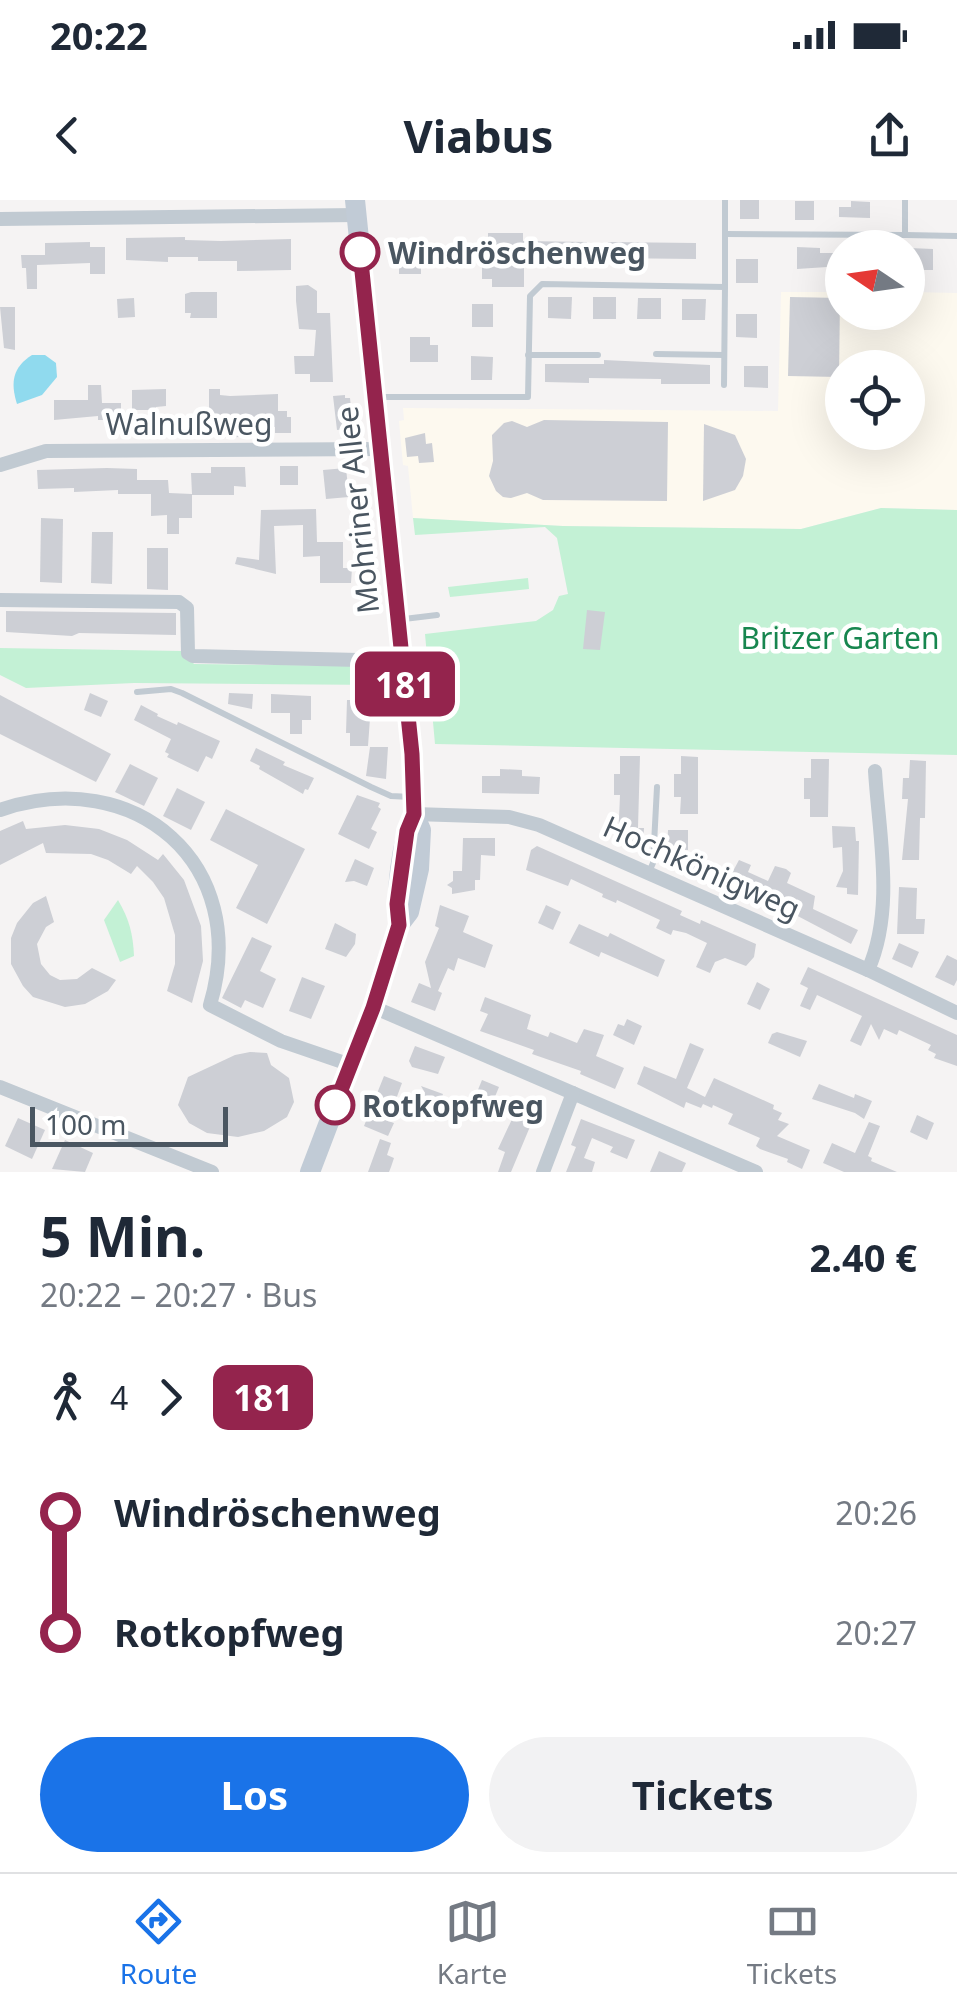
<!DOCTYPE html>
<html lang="de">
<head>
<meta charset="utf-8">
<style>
  :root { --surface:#fff; --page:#f2f2f3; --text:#1f2937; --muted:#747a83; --line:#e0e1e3; --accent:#1a73e8 }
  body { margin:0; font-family:"Noto Sans",sans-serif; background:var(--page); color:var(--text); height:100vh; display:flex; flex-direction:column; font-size:38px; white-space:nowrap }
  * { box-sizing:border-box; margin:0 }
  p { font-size:32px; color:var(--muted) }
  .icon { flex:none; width:55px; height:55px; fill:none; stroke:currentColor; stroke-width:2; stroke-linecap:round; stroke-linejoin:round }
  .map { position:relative; height:972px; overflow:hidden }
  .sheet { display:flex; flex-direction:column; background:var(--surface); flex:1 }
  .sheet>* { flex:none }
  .badge { padding:0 20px; border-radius:15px; font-size:35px; line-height:65px }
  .needle { width:65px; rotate:283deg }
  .controls { position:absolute; left:825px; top:30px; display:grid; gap:20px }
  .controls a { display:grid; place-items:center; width:100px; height:100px; border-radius:50%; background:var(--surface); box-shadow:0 10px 40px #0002; font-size:50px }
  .scale { position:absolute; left:30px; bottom:25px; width:198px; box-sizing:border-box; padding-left:10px; border:5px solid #4a5661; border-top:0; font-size:28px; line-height:35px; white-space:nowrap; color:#4a5661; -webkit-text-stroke:8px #fff; paint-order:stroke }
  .map>.badge { position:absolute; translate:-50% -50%; box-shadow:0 0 0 5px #fff }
  .legs { display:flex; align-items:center; gap:15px; height:110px; padding:0 40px; font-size:32px }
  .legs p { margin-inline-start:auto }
  .overview { display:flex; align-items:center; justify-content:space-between; height:170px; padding:0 40px }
  h1 { font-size:55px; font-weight:700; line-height:75px }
  .cta { display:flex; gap:20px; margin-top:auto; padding:20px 40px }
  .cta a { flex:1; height:115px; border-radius:60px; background:var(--accent); color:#fff; font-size:40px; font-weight:700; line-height:115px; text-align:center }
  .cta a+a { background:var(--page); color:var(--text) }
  ul { padding:0 40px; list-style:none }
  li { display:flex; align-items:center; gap:35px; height:120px; font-size:38px }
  li i { display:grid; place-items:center; width:15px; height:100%; margin:0 12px; background:currentColor }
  li i::after { content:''; width:25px; height:25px; margin:-12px; border:8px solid; border-radius:50%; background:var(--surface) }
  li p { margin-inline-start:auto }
  li:first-child i { background:linear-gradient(#0000 50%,currentColor 0) }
  li:last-child i { background:linear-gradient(currentColor 50%,#0000 0) }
  .status { display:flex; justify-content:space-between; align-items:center; height:70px; padding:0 50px; background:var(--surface); direction:ltr }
  .status svg { height:28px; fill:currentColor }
  header { display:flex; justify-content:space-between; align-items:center; height:130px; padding:0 40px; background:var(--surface); font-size:45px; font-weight:700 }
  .tab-bar { display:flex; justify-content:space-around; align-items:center; height:140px; border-top:2px solid var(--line); background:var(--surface); font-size:28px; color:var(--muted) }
  .tab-bar a { display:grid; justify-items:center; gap:5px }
  .tab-bar .active { color:var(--accent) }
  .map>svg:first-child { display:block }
  .commercial { fill:#fdf9ef; fill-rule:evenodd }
  .green { fill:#c3f1d5 }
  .water { fill:#90daee }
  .building { fill:#cdcfd5 }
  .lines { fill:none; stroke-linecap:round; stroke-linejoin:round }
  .service { stroke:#c1cad2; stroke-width:6 }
  .minor { stroke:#c1cad2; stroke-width:14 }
  .secondary { stroke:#c1cbd6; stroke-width:20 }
  .line-1-casing { stroke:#fff; stroke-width:22 }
  .line-1 { stroke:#94244d; stroke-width:15 }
  .stop-1-dot { fill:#fff; stroke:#94244d; stroke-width:5 }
  .labels { text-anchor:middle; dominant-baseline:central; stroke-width:9; stroke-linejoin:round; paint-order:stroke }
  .stop-label { font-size:30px; font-weight:bold; fill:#4a5661; stroke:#fff; text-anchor:start }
  .street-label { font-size:30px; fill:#4a5661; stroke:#fff }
  .park-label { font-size:30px; fill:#17864f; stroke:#fff }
</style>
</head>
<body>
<div class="status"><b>20:22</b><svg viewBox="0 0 49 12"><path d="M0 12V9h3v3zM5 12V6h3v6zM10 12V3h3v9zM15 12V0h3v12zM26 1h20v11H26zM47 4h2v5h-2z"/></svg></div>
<header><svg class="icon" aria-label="back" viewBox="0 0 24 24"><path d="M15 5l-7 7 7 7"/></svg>Viabus<svg class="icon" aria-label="share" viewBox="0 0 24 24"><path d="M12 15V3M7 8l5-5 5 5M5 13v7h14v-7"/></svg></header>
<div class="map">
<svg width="957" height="972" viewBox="0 0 957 972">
  <rect width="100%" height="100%" fill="#f5f3f3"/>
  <path class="commercial" d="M781 92H842V112H908V92L957 93V310L881 308 801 329 563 326 413 318 408 266 403 265 399 221 404 220 403 208 778 211ZM842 168H908V232H842Z"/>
  <g class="green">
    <polygon points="881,308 957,310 957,555 435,544 425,434 536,421 553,410 559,396 568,394 557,338 545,327 415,335 413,318 563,326 801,329"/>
    <polygon points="528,378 529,389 450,397 448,387"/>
    <polygon points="0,448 182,451 194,464 381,466 383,485 134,483 26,488 0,475"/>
    <path d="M118 700C129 719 133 733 134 756L120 762 104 720Z"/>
  </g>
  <path class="water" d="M32 155H45L56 163 57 177 42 195 17 204C10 182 13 167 32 155Z"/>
  <g class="building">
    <rect x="740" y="0" width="19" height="19"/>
    <rect x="795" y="1" width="19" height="19"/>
    <polygon points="851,1 870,2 870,18 839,17 839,7 851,7"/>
    <polygon points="488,33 523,33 523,41 587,42 586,61 524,59 524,87 492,87 492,79 482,79 482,59 488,59"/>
    <polygon points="185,37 185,40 221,41 291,39 291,70 237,71 237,61 198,61 198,57 168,57 168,62 126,60 126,38"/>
    <polygon points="90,42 90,47 105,47 105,74 90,74 90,63 37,65 37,89 27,89 26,68 22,68 21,55 45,55 45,43"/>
    <polygon points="608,42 696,43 696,59 607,58"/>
    <polygon points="797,47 820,48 820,53 842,53 842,66 797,69"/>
    <rect x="399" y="48" width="22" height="26"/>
    <polygon points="909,48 933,49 933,70 909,70"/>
    <rect x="736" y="59" width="22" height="24"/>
    <polygon points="308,85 317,91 317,113 330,113 333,182 310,182 310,174 295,174 294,156 314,156 316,130 299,129 296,101 296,86"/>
    <polygon points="191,92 217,92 217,118 190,118 191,113 185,113 185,94"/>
    <polygon points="548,97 572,97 571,119 548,118"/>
    <rect x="593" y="97" width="23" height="22"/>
    <polygon points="790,97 840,98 839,177 788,176"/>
    <polygon points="134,98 135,117 118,118 117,99"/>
    <polygon points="638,98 661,98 661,119 637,119"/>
    <polygon points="682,99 706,99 705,120 682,120"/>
    <rect x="472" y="104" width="21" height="23"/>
    <polygon points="0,107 15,107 15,150 4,148"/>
    <polygon points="736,114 757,114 757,138 736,137"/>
    <polygon points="410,137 430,137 430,145 438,145 438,162 410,162"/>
    <polygon points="471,156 493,157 492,180 471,180"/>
    <polygon points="604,160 710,165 710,184 661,184 661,179 589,178 589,183 545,182 545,164 604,164"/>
    <polygon points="744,166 768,166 768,188 744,187"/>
    <polygon points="88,185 101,185 102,203 121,203 121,220 98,220 98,216 54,220 54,200 88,200"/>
    <polygon points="166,189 166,206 156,207 156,210 132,210 132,190"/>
    <polygon points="209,189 220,189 220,195 230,196 278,194 278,211 287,211 287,217 291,217 291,233 275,233 275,227 258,226 239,228 239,237 225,238 225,232 189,233 189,216 209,216"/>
    <polygon points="345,195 345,198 350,198 353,228 337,230 333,196"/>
    <polygon points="544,220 668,222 667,301 543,300 527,293 511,298 503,297 496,291 489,276 493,261 492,235 504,223 512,221 527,227"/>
    <polygon points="704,224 735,235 746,259 743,276 735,290 703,301"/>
    <polygon points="425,233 426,244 432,243 434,262 419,263 418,256 407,257 405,238"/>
    <rect x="280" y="266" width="18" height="19"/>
    <polygon points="211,267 245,267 246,287 234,286 234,295 192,295 192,318 179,318 179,334 167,334 167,315 151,316 151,294 118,294 118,290 74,292 74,288 38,289 37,270 107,268 137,269 137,280 168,280 169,293 192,294 191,273 211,273"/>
    <polygon points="346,268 349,297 326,299 323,270"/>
    <polygon points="316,309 317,342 343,342 343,368 352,368 351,383 320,383 320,356 303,357 303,325 274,326 276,374 235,364 237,357 259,360 261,310"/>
    <polygon points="41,318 63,319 62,383 40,382"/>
    <polygon points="92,332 113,332 112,384 91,383"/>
    <polygon points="147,348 168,348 168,390 147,389"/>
    <polygon points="587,410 605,412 600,450 583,449"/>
    <polygon points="6,411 176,413 176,435 79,433 72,436 6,432"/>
    <polygon points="353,491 372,491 368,546 350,546 350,533 346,533 347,500 353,500"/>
    <polygon points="90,493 108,501 101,517 84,510"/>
    <polygon points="229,493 253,494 252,509 228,504"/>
    <polygon points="271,494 311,496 311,520 302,520 302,534 290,534 290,513 271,513"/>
    <polygon points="0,495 111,554 96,582 0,534"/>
    <polygon points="141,505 158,514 157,516 177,525 178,522 220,541 212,559 206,556 198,572 167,557 169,554 165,552 171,539 134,520"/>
    <polygon points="370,547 388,547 386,579 366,576"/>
    <polygon points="256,548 285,562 283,565 314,578 308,590 305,589 303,594 259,569 260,566 250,561"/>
    <polygon points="620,556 640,556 638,628 644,628 643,645 618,644 620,595 614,595 614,574 620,574"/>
    <polygon points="681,556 698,557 698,614 680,614 681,597 674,597 674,574 681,574"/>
    <polygon points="811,559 829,559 828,617 810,617 810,599 804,599 804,578 811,578"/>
    <polygon points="910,560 926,561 925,618 920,618 919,660 902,660 908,599 902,599 903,578 909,578"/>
    <polygon points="130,564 158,578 144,606 115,592"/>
    <polygon points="500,569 522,570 522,576 540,577 539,594 482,593 482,576 500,576"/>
    <polygon points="177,588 205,602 191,630 163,616"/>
    <polygon points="357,595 380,603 378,607 381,609 371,629 377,632 369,649 338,634"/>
    <polygon points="226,609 305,649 267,724 236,708 258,665 210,640"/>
    <polygon points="23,621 26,629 65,625 99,629 127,640 158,660 163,654 184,680 201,726 203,761 192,803 167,791 175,764 175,735 164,698 153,682 137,666 131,674 108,660 91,654 46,653 43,643 0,665 0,631"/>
    <polygon points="832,626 855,627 856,641 859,641 858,695 847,694 847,688 836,687 843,671 842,647 833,648"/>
    <polygon points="668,630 688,630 688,650 667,649"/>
    <polygon points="463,638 495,638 495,656 481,655 480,680 475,680 475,690 452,694 452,688 447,685 453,681 453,671 462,671"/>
    <polygon points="537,646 682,711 680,715 700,724 701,720 756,744 754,757 746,766 725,758 715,762 710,773 696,767 707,743 686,733 673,730 671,735 656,728 660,720 617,700 616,703 602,697 603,694 571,679 568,686 526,670 531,650"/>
    <polygon points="689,658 703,665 705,661 732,673 739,660 751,665 748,672 768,681 775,666 786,669 791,673 787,683 815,696 813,709 858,730 851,744 790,712 792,708 768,699 756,687 751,698 684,669"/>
    <polygon points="355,659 374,668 367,686 354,681 345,682"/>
    <polygon points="899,687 917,688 916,719 925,719 924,734 897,734"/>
    <polygon points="46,696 54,722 46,727 37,744 41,764 50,775 60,780 77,779 92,768 116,780 108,791 85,804 65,807 33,797 23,786 11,764 11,738 17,723 33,703"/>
    <polygon points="440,705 469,716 463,732 493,745 485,768 458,758 454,771 448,768 438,791 442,793 435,811 411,802 419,783 431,788 425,762 439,728 435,726"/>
    <polygon points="546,705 561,712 553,730 538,723"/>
    <polygon points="335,723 356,734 355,744 346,757 325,749"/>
    <polygon points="579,724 608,737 610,733 665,760 658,777 601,752 599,757 569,743"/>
    <polygon points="252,737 272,746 260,771 276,779 263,808 245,800 241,808 222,798"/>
    <polygon points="899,743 919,752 912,768 892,759"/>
    <polygon points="947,755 957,760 957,780 954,786 935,777"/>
    <polygon points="808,767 957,835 957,866 934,858 936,854 928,850 931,845 899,830 897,835 884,829 879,840 871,824 861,846 850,841 862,816 817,795 810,810 800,806 808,788 800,784"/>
    <polygon points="302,777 325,786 311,819 289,811"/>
    <polygon points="757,782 770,789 760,810 747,804"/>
    <polygon points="485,797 531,815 527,829 548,837 550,832 577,843 584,829 604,835 596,856 624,868 615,889 580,874 581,871 532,854 534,850 480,831 488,814 480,811"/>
    <polygon points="627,819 642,826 634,845 613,835 618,824 624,826"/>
    <polygon points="777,832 807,841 800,857 768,843 772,834"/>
    <polygon points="690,843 704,849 687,888 705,897 714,878 774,905 773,909 782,913 778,920 789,924 777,936 810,950 802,969 787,962 788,959 760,949 756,946 760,938 728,924 733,914 713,905 712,908 703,904 701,908 686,902 684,908 637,884 644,866 676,879"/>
    <polygon points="415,846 445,857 438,874 412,867 409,861"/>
    <polygon points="250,852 267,853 271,865 289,878 294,902 287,917 264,931 238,937 207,933 189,923 178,905 188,877 235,855"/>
    <polygon points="384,876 402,883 388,921 394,923 388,936 364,926"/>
    <polygon points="482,880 499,887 492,904 475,897"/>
    <polygon points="819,884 854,898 855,894 872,901 864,919 855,913 812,899"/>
    <polygon points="421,886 443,894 435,915 418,909 425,893"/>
    <polygon points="520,902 537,910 511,972 498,972 505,952 498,949"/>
    <polygon points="917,915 934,923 927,940 910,932"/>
    <polygon points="18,918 45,930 32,959 5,946"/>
    <polygon points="581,919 635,940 627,959 610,952 613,947 592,938 584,958 595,962 592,972 566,972 576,947 571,945"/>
    <polygon points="869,922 880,926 868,956 872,958 871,961 897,972 844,972 823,963 832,943 855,953"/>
    <polygon points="380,939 391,943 387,955 394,958 391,967 389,972 368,972"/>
    <polygon points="65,940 93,953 85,972 52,969"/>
    <polygon points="659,951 686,963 682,972 650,972"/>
  </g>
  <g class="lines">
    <g class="service">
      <polyline points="725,34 905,35 905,0"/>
      <polyline points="905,35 957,36"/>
      <polyline points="725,87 725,0"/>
      <polyline points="656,154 724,155"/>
      <polyline points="528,155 598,155"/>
      <polyline points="377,197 528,197 530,96 542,84 725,87 724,185"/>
      <polyline points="404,419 437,415"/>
      <polyline points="137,492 171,489 182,493 371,587 391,596 411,597"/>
      <polyline points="649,672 653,663 657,587"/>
    </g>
    <g class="minor">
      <polyline points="0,19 356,15"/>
      <polyline points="0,265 46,251 380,249"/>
      <polyline points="0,400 179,402 187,408 188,453 193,456 359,460 403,468"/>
      <path d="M0 610C135 564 252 664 210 805L281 841 351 865"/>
      <polyline points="414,614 509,617 539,625 868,770 957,813"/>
      <path d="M868 770C895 710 879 635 875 571"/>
      <polyline points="373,807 756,972"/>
      <polyline points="0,887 212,972"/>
      <polyline points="543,972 573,893"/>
    </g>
    <g class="secondary">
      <path d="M399 725C396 690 400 646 414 614"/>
      <polyline points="310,972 373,807 399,725 409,712 419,669 421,630 414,614 412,554 355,0"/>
    </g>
  </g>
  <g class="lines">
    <g class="line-1-casing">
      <polyline id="line-1" points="335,905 373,808 399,725 397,704 407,631 414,614 412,554 360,52"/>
    </g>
    <use href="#line-1" class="line-1"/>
  </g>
  <g class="stop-1-dot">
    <circle cx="360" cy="52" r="18"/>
    <circle cx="335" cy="905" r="18"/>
  </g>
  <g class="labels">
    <g class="stop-label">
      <text x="388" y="52">Windröschenweg</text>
      <text x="362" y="905">Rotkopfweg</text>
    </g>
    <g class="street-label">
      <text x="189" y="223">Walnußweg</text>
      <text transform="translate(357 310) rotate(-96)">Mohriner Allee</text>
      <text transform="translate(702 667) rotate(24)">Hochkönigweg</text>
    </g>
    <g class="park-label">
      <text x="840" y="437">Britzer Garten</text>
    </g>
  </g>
</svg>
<div class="controls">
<a><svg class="needle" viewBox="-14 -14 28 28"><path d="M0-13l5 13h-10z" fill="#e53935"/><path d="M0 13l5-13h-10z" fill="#747a83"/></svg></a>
<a><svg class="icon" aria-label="locate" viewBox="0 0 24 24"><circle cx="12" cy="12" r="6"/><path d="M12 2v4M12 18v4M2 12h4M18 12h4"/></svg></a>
</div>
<div class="scale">100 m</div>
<b class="badge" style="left:405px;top:484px;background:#94244d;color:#fff">181</b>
</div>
<section class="sheet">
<div class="overview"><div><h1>5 Min.</h1><p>20:22 – 20:27 · Bus</p></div><b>2.40 €</b></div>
<div class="legs"><svg class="icon" aria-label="walk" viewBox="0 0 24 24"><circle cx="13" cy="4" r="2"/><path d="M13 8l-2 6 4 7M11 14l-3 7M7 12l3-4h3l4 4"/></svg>4<svg class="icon" aria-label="forward" viewBox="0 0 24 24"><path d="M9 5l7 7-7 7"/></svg><b class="badge" style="background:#94244d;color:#fff">181</b></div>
<ul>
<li><i style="color:#94244d"></i><b>Windröschenweg</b><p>20:26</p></li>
<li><i style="color:#94244d"></i><b>Rotkopfweg</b><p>20:27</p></li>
</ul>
<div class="cta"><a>Los</a><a>Tickets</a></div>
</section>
<nav class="tab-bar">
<a class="active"><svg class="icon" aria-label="directions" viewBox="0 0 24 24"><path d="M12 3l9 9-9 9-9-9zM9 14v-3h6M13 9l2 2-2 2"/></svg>Route</a>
<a><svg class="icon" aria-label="map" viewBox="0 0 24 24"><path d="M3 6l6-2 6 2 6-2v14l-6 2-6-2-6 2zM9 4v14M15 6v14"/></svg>Karte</a>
<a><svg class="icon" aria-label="tickets" viewBox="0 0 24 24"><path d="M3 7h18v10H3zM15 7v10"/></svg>Tickets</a>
</nav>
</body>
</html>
